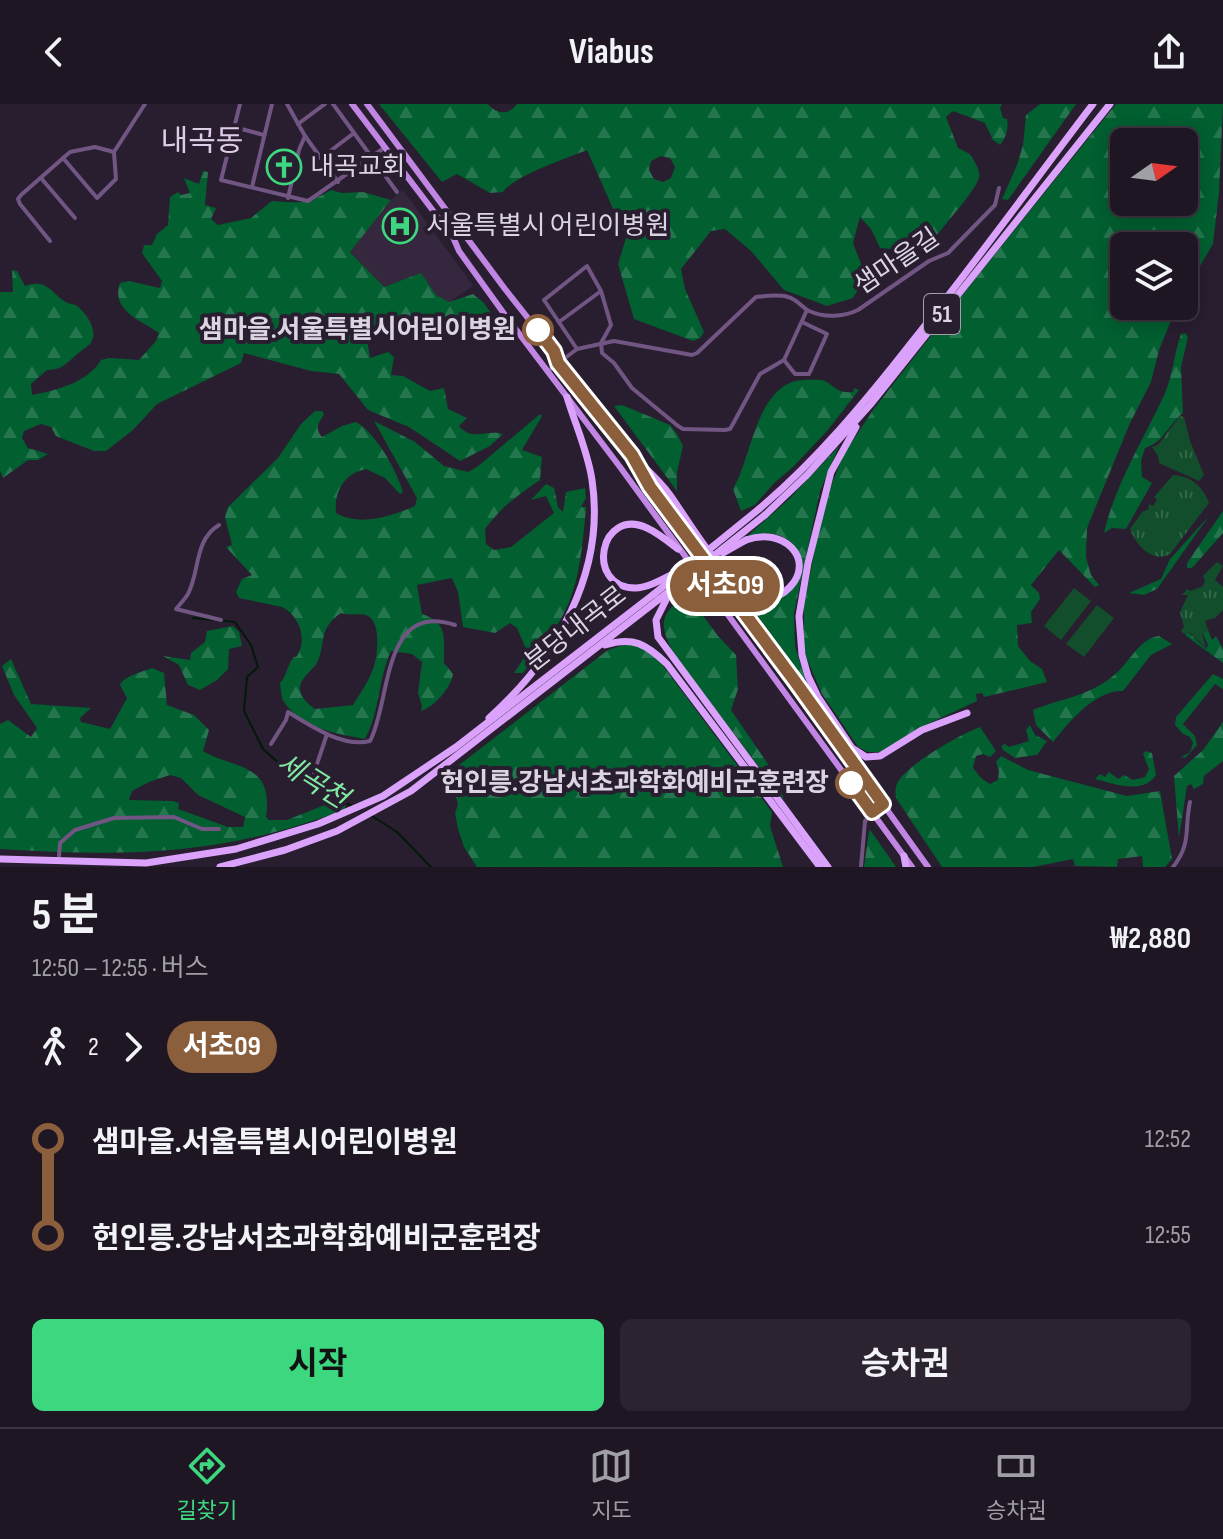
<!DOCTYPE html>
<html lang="ko">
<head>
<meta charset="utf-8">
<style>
  :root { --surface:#1f1624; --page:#2c2331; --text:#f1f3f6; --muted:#a19fa6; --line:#3c3541; --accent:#3cd77e }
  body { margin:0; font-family:"Sofia Sans Condensed","Noto Sans KR",sans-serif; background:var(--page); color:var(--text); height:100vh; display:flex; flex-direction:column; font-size:30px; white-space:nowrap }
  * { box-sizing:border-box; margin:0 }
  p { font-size:26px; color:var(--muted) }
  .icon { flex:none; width:44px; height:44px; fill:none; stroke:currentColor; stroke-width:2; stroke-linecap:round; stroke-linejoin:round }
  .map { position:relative; height:763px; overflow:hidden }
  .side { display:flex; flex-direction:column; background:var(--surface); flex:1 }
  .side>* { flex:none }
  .badge { padding:0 16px; border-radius:26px; font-size:28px; line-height:52px }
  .needle { width:52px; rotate:76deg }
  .controls { position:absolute; left:1110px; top:24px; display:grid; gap:16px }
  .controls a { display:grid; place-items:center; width:88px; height:88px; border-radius:12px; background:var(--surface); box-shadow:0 4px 20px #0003,0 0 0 2px var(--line); font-size:40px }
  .map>.badge { position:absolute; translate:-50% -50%; box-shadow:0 0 0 4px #fff }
  .legs { display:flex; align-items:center; gap:12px; height:88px; padding:0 32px; font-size:26px }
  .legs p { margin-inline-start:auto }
  .head { display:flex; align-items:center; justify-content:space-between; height:136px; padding:0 32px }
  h1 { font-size:44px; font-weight:700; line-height:60px }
  .button { display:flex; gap:16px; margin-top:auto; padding:16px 32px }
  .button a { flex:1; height:92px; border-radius:12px; background:var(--accent); color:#111; font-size:32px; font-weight:700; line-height:92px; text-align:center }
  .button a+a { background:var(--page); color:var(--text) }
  ul { padding:0 32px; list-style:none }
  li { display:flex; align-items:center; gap:28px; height:96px; font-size:30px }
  li i { display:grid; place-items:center; width:12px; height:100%; margin:0 10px; background:currentColor }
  li i::after { content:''; width:20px; height:20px; margin:-10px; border:6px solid; border-radius:50%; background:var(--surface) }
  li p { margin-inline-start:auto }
  li:first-child i { background:linear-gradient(#0000 50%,currentColor 0) }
  li:last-child i { background:linear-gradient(currentColor 50%,#0000 0) }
  header { display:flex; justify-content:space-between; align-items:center; height:104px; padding:0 32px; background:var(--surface); font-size:36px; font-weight:700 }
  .menu { display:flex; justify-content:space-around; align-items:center; height:112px; border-top:2px solid var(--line); background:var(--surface); font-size:22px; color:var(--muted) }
  .menu a { display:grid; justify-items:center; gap:4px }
  .menu .current { color:var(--accent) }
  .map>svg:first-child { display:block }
  .built { fill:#35273e }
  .grass { fill:url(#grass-tufts) }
  .forest { fill:url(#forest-firs); fill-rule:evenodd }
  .garden { fill:#124e2b }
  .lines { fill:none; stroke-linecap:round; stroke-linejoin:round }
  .stream { stroke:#021809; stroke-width:2 }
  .minor { stroke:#715582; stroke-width:4 }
  .major { stroke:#c186e3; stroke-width:6 }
  .highway { stroke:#daa2fb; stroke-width:7 }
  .highway-bridge { stroke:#daa2fb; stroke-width:7 }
  .line-1-casing { stroke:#fff; stroke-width:18 }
  .line-1 { stroke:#8b5e3c; stroke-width:12 }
  .stop-1-dot { fill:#fff; stroke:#8b5e3c; stroke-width:4 }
  .labels { text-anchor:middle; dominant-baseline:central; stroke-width:8; stroke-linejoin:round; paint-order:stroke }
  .shield { fill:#291d30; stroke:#a69dac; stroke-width:2 }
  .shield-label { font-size:24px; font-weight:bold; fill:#dbd4e1 }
  .poi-label { font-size:26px; fill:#dbd4e1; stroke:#291d30; text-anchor:start }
  .street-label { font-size:26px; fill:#dbd4e1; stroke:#291d30 }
  .stop-label { font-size:26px; font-weight:bold; fill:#dbd4e1; stroke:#291d30; text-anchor:end }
  .water-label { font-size:28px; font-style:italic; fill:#81e9a3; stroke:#291d30 }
  .quarter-label { font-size:30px; fill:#ddcde7; stroke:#291d30 }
</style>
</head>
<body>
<header><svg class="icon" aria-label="back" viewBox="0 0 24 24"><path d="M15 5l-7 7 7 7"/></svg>Viabus<svg class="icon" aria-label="share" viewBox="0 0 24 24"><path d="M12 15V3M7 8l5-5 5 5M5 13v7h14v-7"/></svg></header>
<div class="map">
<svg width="1223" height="763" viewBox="0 0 1223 763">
  <defs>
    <pattern id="grass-tufts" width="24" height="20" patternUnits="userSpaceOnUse" patternTransform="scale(2)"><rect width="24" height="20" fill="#124e2b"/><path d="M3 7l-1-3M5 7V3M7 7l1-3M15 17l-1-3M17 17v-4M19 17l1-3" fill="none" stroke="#346749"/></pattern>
    <pattern id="forest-firs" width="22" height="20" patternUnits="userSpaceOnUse" patternTransform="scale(2)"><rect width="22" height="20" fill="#015f30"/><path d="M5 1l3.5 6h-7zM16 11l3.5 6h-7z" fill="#25754e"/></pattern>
  </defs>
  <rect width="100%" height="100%" fill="#291d30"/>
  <polygon class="built" points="403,86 473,182 449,198 436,191 384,184 350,147 391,96"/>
  <g class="grass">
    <polygon points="1180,312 1184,313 1190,337 1204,371 1199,377 1159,359 1158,352 1152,343 1158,341"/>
    <path d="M1173 371C1190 372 1203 382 1209 399L1170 450C1153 460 1136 441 1130 425L1143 407 1148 406 1149 400 1153 402 1157 396 1154 393Z"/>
    <polygon points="1217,458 1223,462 1215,476 1223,483 1223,506 1215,514 1205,517 1208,526 1202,530 1206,544 1189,528 1184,530 1181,527 1184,523 1180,508 1188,491 1182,491 1187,485 1191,487 1203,482 1205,477 1203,472"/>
  </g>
  <g class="forest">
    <path d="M379 0H488C497 11 509 11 517 0H1002L1000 4 1003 14 1007 15C1009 24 1006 34 1000 41L993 36 985 19 953 7 946 13 958 44 970 50C974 57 981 66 979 74 974 89 942 123 932 138L890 145 880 144 871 125 860 113 853 139 866 173 853 194 827 202 784 186 751 147 725 125 711 127 681 165 685 185 704 228 700 234 693 237 634 215 618 160 626 134 587 46C567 54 514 72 503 88L490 89 457 70 442 78ZM661 52 670 54 675 63 671 74 663 78 654 75 649 66 651 57Z"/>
    <polygon points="1040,0 1076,0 1008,96 1002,95 1017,61 1023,41 1026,11"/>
    <path d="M1116 0H1223L1219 88 1213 140 1184 189V142H1124V202H1177L1159 246 1151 278 1130 319 1087 424 1086 453 1091 471 1099 481 1095 483 1059 446 1031 481 1039 489 1040 495 1031 508 1032 519 1017 521 1018 542 1030 557 1042 565 1047 578 984 593 982 589 976 590 977 597 917 625 881 648H868L858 643 822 590 806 553 804 539V502L824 399 844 350 873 306 975 175ZM1124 38H1184V98H1124Z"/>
    <path d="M203 67 208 68 205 101 216 104 211 115 218 121 251 114 272 97C300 99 306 101 331 86L342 89 363 88 391 96 350 148 384 183 421 169 436 191 449 198 473 190 483 198 504 227 499 230C487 217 481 211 463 211L411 227 405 217 374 222 366 228 370 254 388 248 394 253 391 271 403 272 430 287 444 284 448 305 467 314 459 322C473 338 485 325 503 330L490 342 460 357 409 323 368 306 339 270 311 267 244 249 241 259 157 300 133 326 106 347H94L56 332 51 323 41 320 24 327 22 334 28 344 48 350 38 356H28L3 374 0 367V188H13L12 166 17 167 25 182C53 172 52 198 76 201 86 209 100 227 90 240 86 244 79 248 75 252 65 261 60 266 47 266L31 280 32 291C57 286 87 279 101 256L109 254 139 256 156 237 159 229C143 217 110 207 120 179L129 177 160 184 162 177 142 149 144 141H152L157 130 168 121 170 93 178 88 181 91 190 89 184 74 199 80Z"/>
    <path d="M1185 229 1188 233 1181 263 1183 309C1168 321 1164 338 1145 344L1141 357 1142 373 1152 379 1126 425 1112 424 1104 429C1115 380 1144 335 1165 289 1173 271 1174 249 1181 230Z"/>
    <path d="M823 276C835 282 838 290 853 288L854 284 859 286 827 327 793 363 774 379 755 401 741 407 733 385C751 355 755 292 792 278 801 275 813 276 823 276Z"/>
    <polygon points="622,301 670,321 677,330 683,342 677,368 677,387 614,302"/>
    <path d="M315 307H322L324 310C319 319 314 324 322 333L342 322 356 318C376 329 397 367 403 388L400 390 385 374 366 365C344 370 334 387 336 409 360 423 392 412 415 402L417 394 374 317 415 338 444 362 468 368 477 363 540 310 542 312 522 346 542 353 540 376C518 391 501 403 485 425L486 440 494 446 511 443 554 409 546 392 531 396 546 380 554 384 558 403 563 408 566 388 585 384 586 394 581 403H586C583 438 580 481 562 513 551 532 536 551 523 569H514L522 557 526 545 517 524 510 519 495 529 463 523 458 488 452 474 417 481 422 510C450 520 443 535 444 559L453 570C451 584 434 603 421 607L422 602 418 589 422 558 412 550 391 547C378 575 380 608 365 635 337 630 301 624 284 598 281 594 281 585 280 579 286 573 286 566 291 557 297 547 294 559 299 548 307 532 297 510 282 503L239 494 236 488 242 475 252 471 226 443 232 441 225 413 228 403 278 354 301 320ZM341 509C349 512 358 509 366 511 374 514 377 525 377 532 379 562 369 576 353 601L315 605C308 600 301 594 300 585 299 575 312 567 317 559 327 537 317 526 341 509Z"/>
    <path d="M839 342 820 387 794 509 795 542 806 578 739 486 755 502 760 498C820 500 810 406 744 435L789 395Z"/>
    <polygon points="1223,407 1223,429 1192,464 1187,464 1187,459"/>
    <polygon points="1209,412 1157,485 1144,491 1129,489 1161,475 1170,455"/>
    <path d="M688 491 718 532 736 551 738 585 731 606 779 676 784 696 674 550C659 521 658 509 688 491Z"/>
    <polygon points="233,522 239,528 242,542 229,545 228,565 217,576 200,586 188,581 179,561 163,552 190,556 191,549 205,538 207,527"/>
    <polygon points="1208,526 1212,536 1216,532 1223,545 1223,559 1185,531 1188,528 1206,545 1208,541 1203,530"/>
    <path d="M1159 532 1172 540 1151 551 1123 587C1096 585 1068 619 1053 638L1036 621 1033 606C1062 594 1087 593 1113 572 1129 560 1139 534 1159 532Z"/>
    <polygon points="629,539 643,542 655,551 772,708 770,722 783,763 477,763 464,743 458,725 455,709 458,701 450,668 608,546"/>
    <path d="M11 555 31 600 91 604 80 614 81 618 110 625 127 594 120 581C124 572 142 568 152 564L164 569 167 601 194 611 209 626 203 647C235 666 274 658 266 713L269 716H287L337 696 345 699V705C226 752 126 753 0 745V620L8 616 31 633 37 624 14 591 2 562ZM170 671 181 674 198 691 245 713 243 723H228L178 705 179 699 172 697 129 696 132 687 149 678Z"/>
    <polygon points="1213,570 1223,575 1223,585 1215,580 1183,620 1195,632 1197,641 1185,654 1181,653 1190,648 1193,639 1190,633 1183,630 1175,621 1176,613"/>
    <polygon points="1223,618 1223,657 1204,672 1203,680 1194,685 1191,680 1187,682 1179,734 1174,672 1203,646"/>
    <polygon points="1030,621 1035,631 1047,637 1037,651 1015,654 1003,646 1001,642 1005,640 1009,643 1029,637 1026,626"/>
    <path d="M980 623 996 647 990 653 983 650 976 652 973 664 981 674 990 680 998 676 999 667 996 658 1001 652 1028 666 1127 692 1160 687 1172 755 1165 763H1143L1142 752 1118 755 1117 763 1075 762 1073 755 1033 763H942L896 694C895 688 895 682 899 676 912 658 959 631 980 623Z"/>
    <path d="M1146 647 1152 649 1156 671C1143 691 1115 680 1095 675L1100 670 1105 673 1109 668 1118 675 1124 671 1133 676 1145 673 1149 665 1143 650Z"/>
    <polygon points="871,726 871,727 896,763 864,763 869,727"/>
  </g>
  <g class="garden">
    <polygon points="1074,484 1091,497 1061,536 1044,522"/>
    <polygon points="1097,501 1114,514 1084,553 1066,540"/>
  </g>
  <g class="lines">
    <g class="stream">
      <polyline points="193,514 235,518 251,541 258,563 247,573 244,607 263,645 281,661 323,679 335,694 352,702"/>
      <polyline points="372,712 397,728 431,763"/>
    </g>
    <g class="minor">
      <polyline points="240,0 221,76 308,97 384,44"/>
      <polyline points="287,0 305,32 338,78"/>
      <polyline points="333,0 397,88"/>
      <polyline points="298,20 325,0"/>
      <polyline points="234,23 264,31"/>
      <polyline points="63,54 97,94 116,75 114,49"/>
      <polyline points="321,54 354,29"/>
      <polyline points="41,74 75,114"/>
      <polyline points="252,83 272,0"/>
      <polyline points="288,94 299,46 305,32"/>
      <polyline points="50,137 20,100 18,95 21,91 70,48 95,43 114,48 145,0"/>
      <polyline points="559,218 601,187"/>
      <polyline points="577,245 544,196 587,162 601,187 611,221 601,239 602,249 614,259 632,284 678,322 683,325 725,326 730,325 734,318 760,270 784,256 807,206"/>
      <polyline points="784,256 795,270 809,270 827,230 802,218"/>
      <path d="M548 267 577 245 614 237 692 251 697 249 756 193C766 192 778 190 788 193 797 195 801 203 809 207 825 214 843 213 858 206L929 157 948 149 995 101 999 84"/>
      <path d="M219 421C194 436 200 467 188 490 185 495 180 500 176 505L221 516"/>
      <path d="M271 640 286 616 288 608C309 621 343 644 370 637 391 599 381 496 455 521"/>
      <polyline points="314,669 327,630"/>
      <polyline points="59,752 60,739 75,726 114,714 174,713 202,725 219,725"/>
      <polyline points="861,763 865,717 883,700"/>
      <path d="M1173 763C1192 739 1184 725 1190 698"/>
    </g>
    <g class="major">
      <polyline points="352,0 453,133 459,147 505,211 620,363 912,763"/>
      <polyline points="367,0 505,185 554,247 558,259 632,351 650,383 794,576 928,763"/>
    </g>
    <g class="highway">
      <polyline points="856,323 831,368 808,459 799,512 802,551 808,572 818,593 852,644 866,653 880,652 922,626 967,609"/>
      <path d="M632 351C645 364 659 376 670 391 690 418 749 527 790 483 816 455 783 422 746 436"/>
      <path d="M759 405C817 356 865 298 912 238 974 160 1033 79 1093 0"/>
      <polyline points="765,411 807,371 870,301 1110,0"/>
      <path d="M678 445C669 438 658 429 647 424 600 402 584 483 635 484 650 484 668 472 681 466"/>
      <polyline points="670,488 656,516 658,533 828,763"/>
      <path d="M605 541C633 532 646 540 667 560L820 763"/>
      <polyline points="804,589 820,601"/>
      <path d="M489 614C556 554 606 469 592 376 588 348 575 320 567 293"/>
      <polyline points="904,752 906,763"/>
      <polyline points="0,755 146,759 236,745 318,720 383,692 456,643 654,490"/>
      <polyline points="220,763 285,746 337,727 411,687 658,496"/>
    </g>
    <g class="highway-bridge">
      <polyline points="723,449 746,436"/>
      <polyline points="654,490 759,405"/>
      <polyline points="658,496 765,411"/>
    </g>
  </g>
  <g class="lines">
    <g class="line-1-casing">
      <polyline id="line-1" points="538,226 554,247 558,259 632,351 650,383 794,576 883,700 872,708 851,679"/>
    </g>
    <use href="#line-1" class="line-1"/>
  </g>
  <defs>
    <g id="church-ring" transform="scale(1.8)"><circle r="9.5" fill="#291d30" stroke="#3cd77e" stroke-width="1.5"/><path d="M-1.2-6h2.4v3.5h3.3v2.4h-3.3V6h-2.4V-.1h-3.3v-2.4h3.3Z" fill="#3cd77e"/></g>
    <g id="hospital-ring" transform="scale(1.8)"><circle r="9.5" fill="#291d30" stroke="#3cd77e" stroke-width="1.5"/><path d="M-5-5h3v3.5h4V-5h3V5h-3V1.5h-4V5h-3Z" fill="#3cd77e"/></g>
  </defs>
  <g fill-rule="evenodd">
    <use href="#church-ring" x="284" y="63"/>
    <use href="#hospital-ring" x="400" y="122"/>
  </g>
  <g class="stop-1-dot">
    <circle cx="538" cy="226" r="14"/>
    <circle cx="851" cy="679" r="14"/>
  </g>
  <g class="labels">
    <rect class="shield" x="924" y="190" width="36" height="40" rx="6"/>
    <g class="shield-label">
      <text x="942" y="210">51</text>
    </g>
    <g class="poi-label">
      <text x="310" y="63">내곡교회</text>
      <text x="426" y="122">서울특별시 어린이병원</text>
    </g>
    <g class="street-label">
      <text transform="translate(897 158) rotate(-34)">샘마을길</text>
      <text transform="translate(576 525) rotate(-38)">분당내곡로</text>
    </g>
    <g class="stop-label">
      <text x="516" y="226">샘마을.서울특별시어린이병원</text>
      <text x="829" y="679">헌인릉.강남서초과학화예비군훈련장</text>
    </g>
    <g class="water-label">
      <text transform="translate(312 677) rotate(32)">세곡천</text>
    </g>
    <g class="quarter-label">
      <text x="202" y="38">내곡동</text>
    </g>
  </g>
</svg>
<div class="controls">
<a><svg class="needle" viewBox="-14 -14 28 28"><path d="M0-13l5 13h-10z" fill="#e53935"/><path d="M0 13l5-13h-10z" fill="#a19fa6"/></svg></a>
<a><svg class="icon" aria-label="layers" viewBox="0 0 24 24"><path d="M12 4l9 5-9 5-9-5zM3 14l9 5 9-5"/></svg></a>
</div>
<b class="badge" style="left:725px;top:482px;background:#8b5e3c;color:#fff">서초09</b>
</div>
<section class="side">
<div class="head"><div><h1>5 분</h1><p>12:50 – 12:55 · 버스</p></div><b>₩2,880</b></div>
<div class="legs"><svg class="icon" aria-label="walk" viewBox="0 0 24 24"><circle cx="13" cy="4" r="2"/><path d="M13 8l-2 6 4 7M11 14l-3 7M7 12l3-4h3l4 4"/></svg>2<svg class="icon" aria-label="forward" viewBox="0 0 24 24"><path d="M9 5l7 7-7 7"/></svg><b class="badge" style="background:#8b5e3c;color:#fff">서초09</b></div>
<ul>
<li><i style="color:#8b5e3c"></i><b>샘마을.서울특별시어린이병원</b><p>12:52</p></li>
<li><i style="color:#8b5e3c"></i><b>헌인릉.강남서초과학화예비군훈련장</b><p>12:55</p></li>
</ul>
<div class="button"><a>시작</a><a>승차권</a></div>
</section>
<nav class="menu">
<a class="current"><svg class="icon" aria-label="directions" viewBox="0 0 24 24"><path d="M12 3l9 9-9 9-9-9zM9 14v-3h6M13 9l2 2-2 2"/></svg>길찾기</a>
<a><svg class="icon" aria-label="map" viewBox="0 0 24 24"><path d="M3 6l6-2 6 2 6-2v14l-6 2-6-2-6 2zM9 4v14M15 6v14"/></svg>지도</a>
<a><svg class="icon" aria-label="tickets" viewBox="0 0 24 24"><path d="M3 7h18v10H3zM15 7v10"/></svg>승차권</a>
</nav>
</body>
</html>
